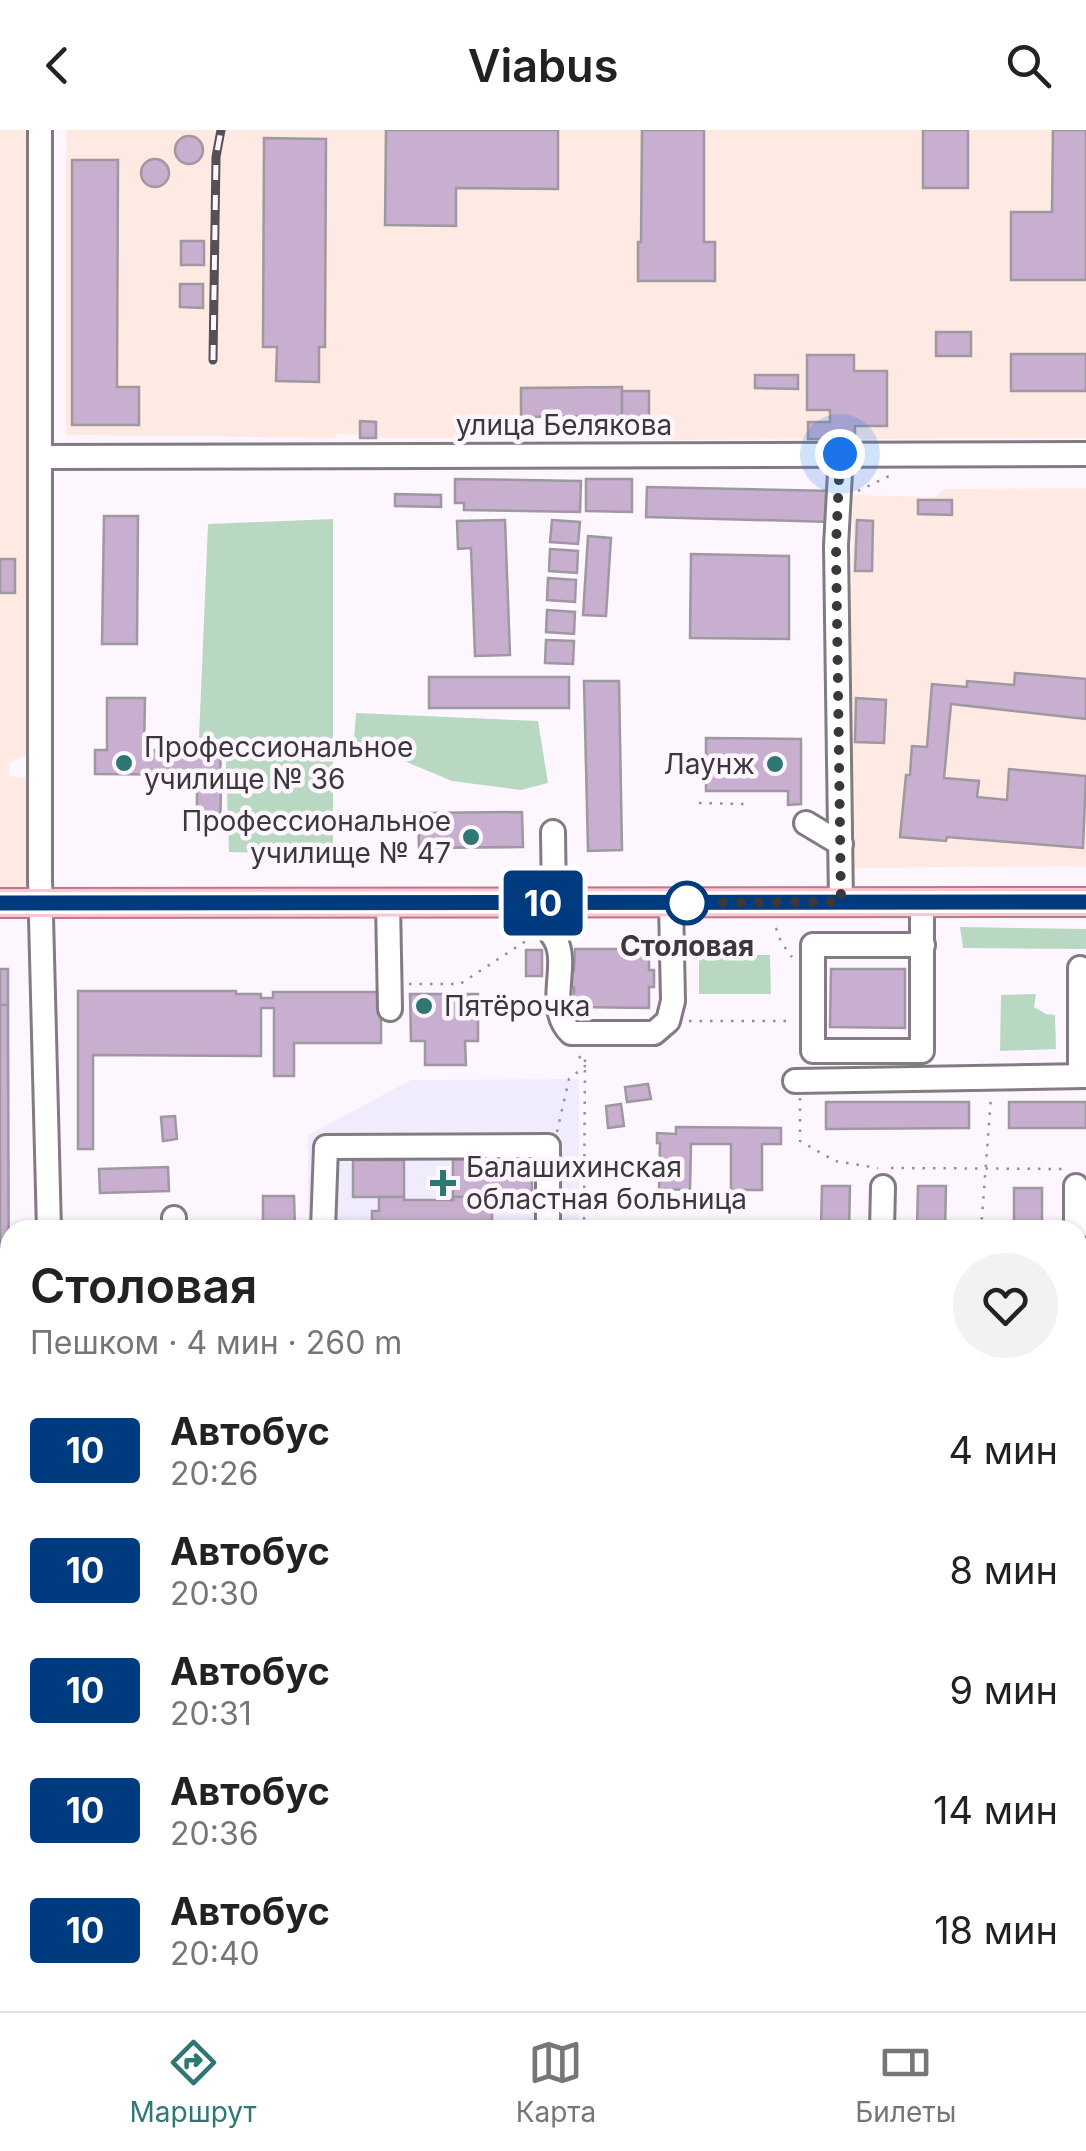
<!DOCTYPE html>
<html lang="ru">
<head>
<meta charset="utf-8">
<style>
  :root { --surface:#fff; --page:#f2f2f2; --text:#222; --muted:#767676; --line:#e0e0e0; --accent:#2f7773 }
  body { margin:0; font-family:Inter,sans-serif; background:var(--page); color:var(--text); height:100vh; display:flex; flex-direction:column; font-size:38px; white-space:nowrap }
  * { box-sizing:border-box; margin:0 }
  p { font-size:32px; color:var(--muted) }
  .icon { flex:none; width:55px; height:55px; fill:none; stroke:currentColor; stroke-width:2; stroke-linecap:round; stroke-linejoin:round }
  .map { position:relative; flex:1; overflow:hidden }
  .panel { position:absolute; left:0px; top:1090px; width:1088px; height:792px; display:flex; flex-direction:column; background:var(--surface); border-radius:30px 30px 0 0; box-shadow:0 2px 8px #0004 }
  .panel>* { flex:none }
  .badge { padding:0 20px; border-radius:8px; font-size:35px; line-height:65px }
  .you { position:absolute; width:50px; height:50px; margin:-25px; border:8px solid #fff; border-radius:50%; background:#1a73e8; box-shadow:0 0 0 15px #1a73e833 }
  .map>.badge { position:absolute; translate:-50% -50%; box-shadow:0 0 0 5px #fff }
  .round { display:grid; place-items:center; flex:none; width:105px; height:105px; border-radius:52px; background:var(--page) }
  .headline { display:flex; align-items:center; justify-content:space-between; height:170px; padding:0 30px }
  h1 { font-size:48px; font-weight:600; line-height:75px }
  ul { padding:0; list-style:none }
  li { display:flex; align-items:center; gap:30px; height:120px; padding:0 30px }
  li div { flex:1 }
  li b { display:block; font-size:38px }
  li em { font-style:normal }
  li .badge { min-width:110px; font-weight:700; text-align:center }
  header { display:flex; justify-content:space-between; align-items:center; height:130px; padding:0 30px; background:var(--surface); font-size:45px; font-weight:600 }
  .tabs { display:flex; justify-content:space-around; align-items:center; height:140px; border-top:2px solid var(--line); background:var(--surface); font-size:28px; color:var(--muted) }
  .tabs a { display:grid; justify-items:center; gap:5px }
  .tabs .on { color:var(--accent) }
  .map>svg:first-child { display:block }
  .built { fill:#f6e9f7 }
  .industrial { fill:#feeae2 }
  .medical { fill:#f1ecfd }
  .green { fill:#b8d8c2 }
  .building { fill:#c8aecf; stroke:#9e98a0; stroke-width:2.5 }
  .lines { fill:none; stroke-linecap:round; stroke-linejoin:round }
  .minor-casing { stroke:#827b82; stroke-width:28 }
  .major-casing { stroke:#ba7989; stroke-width:32 }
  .highway-casing { stroke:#ba7989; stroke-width:38 }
  .path { stroke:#959096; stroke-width:2.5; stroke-dasharray:2.5 8; stroke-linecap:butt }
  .minor { stroke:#fff; stroke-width:22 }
  .major { stroke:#fec4d1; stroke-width:28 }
  .highway { stroke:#fe9cb2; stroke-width:32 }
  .rail-casing { stroke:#545055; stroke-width:9 }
  .rail { stroke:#fef6ff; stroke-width:5; stroke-dasharray:15; stroke-linecap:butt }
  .line-casing { stroke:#fff; stroke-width:22 }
  .line { stroke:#003b80; stroke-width:15 }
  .walk { stroke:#3b383c; stroke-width:10; stroke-dasharray:0 18 }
  .poi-dot { fill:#2f7773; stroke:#fef6ff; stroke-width:4 }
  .stop-dot { fill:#fff; stroke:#003b80; stroke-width:5 }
  .labels { text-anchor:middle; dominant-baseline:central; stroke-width:9; stroke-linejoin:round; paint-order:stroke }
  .street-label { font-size:28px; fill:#3b383c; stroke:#fef6ff }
  .poi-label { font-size:28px; fill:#3b383c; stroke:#fef6ff; text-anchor:start }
  .stop-label { font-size:28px; font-weight:bold; fill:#3b383c; stroke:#fef6ff }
</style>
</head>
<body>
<header><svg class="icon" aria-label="back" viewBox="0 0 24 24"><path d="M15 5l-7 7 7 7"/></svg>Viabus<svg class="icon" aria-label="search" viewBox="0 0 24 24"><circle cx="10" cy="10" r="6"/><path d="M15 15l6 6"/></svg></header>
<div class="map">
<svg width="1086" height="1881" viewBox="0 0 1086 1881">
  <rect width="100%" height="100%" fill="#fef6ff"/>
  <polygon class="built" points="0,1599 10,1599 10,1872 109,1873 109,1881 0,1881"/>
  <g class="industrial">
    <polygon points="0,0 32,0 34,616 27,625 9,633 9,646 27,648 34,659 29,754 17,765 0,765"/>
    <polygon points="66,0 1086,0 1086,308 662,310 662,291 622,290 621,286 496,287 484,306 476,308 360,308 360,304 337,304 336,308 66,305"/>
    <polygon points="1086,358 1086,736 849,738 847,710 855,709 849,612 853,365 936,367 944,359"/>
  </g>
  <polygon class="medical" points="579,949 579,1100 308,1100 308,1005 411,950"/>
  <g class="green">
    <polygon points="333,389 333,725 229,722 225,610 199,608 208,394"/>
    <polygon points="356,583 538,591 548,653 521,660 452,651 354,610"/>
    <polygon points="960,797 1086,799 1086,819 963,818"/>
    <polygon points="699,825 770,825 771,864 699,864"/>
    <polygon points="1036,864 1034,877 1046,884 1055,885 1056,919 1000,921 1001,865"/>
  </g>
  <g class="building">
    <polygon points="386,0 558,0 558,59 456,58 456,96 385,95"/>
    <polygon points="642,0 704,0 704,112 715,112 715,151 638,151 638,112 641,112"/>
    <rect x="923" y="0" width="45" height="58"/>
    <polygon points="1053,0 1086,0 1086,150 1011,150 1011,82 1052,82"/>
    <circle cx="189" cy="20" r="14"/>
    <polygon points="264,8 326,9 325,217 319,217 319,252 276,251 277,217 263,217"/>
    <circle cx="155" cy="43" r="14"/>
    <polygon points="72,30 118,30 117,257 139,257 139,295 72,295"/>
    <rect x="181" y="111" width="23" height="24"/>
    <polygon points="180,154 203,154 203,178 180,177"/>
    <rect x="936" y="202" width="35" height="24"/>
    <rect x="1011" y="224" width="75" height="37"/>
    <polygon points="807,225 854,225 854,241 887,241 887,296 855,296 855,309 808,309 808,292 830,292 830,280 807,280"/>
    <polygon points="755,245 798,245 798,259 755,258"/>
    <polygon points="622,257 622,286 521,287 521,258"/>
    <polygon points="622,261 649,261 649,290 622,291"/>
    <polygon points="360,291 376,292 376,308 360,308"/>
    <polygon points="455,349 581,351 580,382 464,380 464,373 455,373"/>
    <polygon points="586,349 632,349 632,382 586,381"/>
    <polygon points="647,357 833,361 832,392 646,387"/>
    <polygon points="395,364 441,365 441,377 395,376"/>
    <polygon points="918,370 952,370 952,385 918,384"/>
    <polygon points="104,386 138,386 137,514 102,514"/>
    <polygon points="505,390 510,525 475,526 471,418 458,419 457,391"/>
    <polygon points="552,390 580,392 578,414 550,412"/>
    <polygon points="857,390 873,391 872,441 855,441"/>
    <polygon points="588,406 611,408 606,486 583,485"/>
    <polygon points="550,419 578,421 577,443 549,441"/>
    <polygon points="691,424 789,426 789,509 690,508"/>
    <rect x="0" y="429" width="15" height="34"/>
    <polygon points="548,448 576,450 575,472 547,470"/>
    <polygon points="547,480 575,482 574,504 546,502"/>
    <polygon points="546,510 574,511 573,534 545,533"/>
    <polygon points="1015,543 1086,549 1086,589 951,574 944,648 979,651 977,667 1007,670 1009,639 1086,646 1083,718 947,707 946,711 900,707 906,645 910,645 912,616 927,617 932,554 967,557 967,551 1014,555"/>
    <rect x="429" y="547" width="140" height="31"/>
    <polygon points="584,551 619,551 622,720 588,721"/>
    <polygon points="107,568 145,568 144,620 221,621 220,645 95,644 95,620 107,620"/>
    <polygon points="856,568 886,570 884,613 855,612"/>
    <polygon points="706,608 801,609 801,674 788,675 788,661 706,661"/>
    <polygon points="202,645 216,645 216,658 221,658 220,701 197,701 197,658 201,658"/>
    <polygon points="522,682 523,717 419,718 418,683"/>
    <polygon points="575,819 649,819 649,840 654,840 654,857 649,857 649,878 574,877 574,857 569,857 569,840 574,840"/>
    <rect x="526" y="820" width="16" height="26"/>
    <rect x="0" y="839" width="8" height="36"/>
    <polygon points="831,839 905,839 905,898 830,897"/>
    <polygon points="78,861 236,861 236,864 261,864 261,868 273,868 273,862 381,862 381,913 294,913 294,946 274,946 274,878 261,878 261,926 93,925 93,1019 78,1019"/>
    <polygon points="410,864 478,864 478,911 465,911 466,935 425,935 425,911 411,911"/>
    <polygon points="0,875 8,875 9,1228 0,1228"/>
    <polygon points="648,954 651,969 627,972 625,957"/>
    <polygon points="826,972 969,972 969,998 826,999"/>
    <rect x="1009" y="972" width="77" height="26"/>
    <polygon points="621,974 624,996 608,998 606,976"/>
    <polygon points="175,986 177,1009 163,1011 161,987"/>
    <polygon points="676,997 781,998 781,1014 762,1014 762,1060 731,1060 731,1014 691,1014 690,1060 659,1059 660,1013 657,1013 657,1003 676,1004"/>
    <rect x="453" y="1029" width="79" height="38"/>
    <rect x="353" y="1030" width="51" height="37"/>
    <polygon points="168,1037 169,1061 100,1063 99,1039"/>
    <polygon points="822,1056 850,1056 849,1100 821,1100"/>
    <polygon points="918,1056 946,1056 945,1100 917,1100"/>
    <rect x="1014" y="1058" width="28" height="42"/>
    <polygon points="263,1066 294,1066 295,1100 263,1100"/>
    <polygon points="379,1067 404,1067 404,1070 453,1070 453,1067 485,1067 485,1081 492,1081 492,1091 485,1091 485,1100 379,1100 379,1091 372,1091 372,1081 379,1081"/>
    <polygon points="0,1662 10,1662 10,1693 0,1694"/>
    <polygon points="1078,1672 1080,1881 1049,1881 1049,1872 1078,1872"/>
    <rect x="0" y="1754" width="10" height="34"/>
    <polygon points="341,1872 394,1872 394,1881 327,1881 327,1877 341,1877"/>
  </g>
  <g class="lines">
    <g class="minor-casing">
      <g id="minor">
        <polyline points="40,0 40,748 49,1100"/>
        <polyline points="841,324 836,416 841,772"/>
        <polyline points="41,327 1086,324"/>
        <polyline points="806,693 841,714"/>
        <polyline points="553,702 554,773"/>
        <polyline points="922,772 922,921 813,921 813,815 923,815"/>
        <polyline points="388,773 390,879"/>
        <path d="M527 773C536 785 549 798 556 811 569 837 545 878 571 903H654L668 891 673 871 671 773"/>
        <polyline points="1080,946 1080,838"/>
        <polyline points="795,951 1086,946"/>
        <polyline points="174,1088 174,1100"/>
        <polyline points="323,1100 326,1017 548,1016 548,1100"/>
        <polyline points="882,1100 883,1057"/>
        <polyline points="1076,1100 1076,1056"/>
        <polyline points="1078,1230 1086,1230"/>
        <polyline points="0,1265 10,1265"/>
        <polyline points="0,1364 10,1359"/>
        <polyline points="0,1462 10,1461"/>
        <polyline points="0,1558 10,1558"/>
        <polyline points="1078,1606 1086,1606"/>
        <polyline points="610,1872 611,1881"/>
        <polyline points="488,1881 488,1872"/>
        <polyline points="782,1881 782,1872"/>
        <polyline points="897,1881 897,1872"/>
        <polyline points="1032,1881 1032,1872"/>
      </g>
    </g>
    <g class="major-casing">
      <polyline id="major" points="0,773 1086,772"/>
    </g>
    <g class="highway-casing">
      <g id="highway">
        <polyline points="1078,1375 1086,1374"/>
        <polyline points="0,1389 10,1389"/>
        <polyline points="1078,1414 1086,1414"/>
        <polyline points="0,1422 10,1422"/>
      </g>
    </g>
    <g class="path">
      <polyline points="858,361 891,345"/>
      <polyline points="699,673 745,674"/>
      <polyline points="776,798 781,812 792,827"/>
      <polyline points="409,854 460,854 532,807"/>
      <polyline points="689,891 791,891"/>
      <polyline points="800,968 800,1011 835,1031 878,1038"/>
      <polyline points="557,1002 569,949 585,936 576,921"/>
      <polyline points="891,1038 1068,1039"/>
      <polyline points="584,1100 585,924"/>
      <polyline points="981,1100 991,967"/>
      <polyline points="0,1592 10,1592"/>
      <polyline points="0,1648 10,1648"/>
      <polyline points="1078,1654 1086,1663"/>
      <polyline points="67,1872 67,1881"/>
      <polyline points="409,1872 411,1881"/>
      <polyline points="585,1872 586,1881"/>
      <polyline points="657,1872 658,1881"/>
      <polyline points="962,1872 968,1881"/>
    </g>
    <use href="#minor" class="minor"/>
    <use href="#major" class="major"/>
    <use href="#highway" class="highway"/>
    <g class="rail-casing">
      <polyline id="rail" points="213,230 216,27 221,0"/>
    </g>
    <use href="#rail" class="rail"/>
  </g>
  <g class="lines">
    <g class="line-casing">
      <polyline id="line" points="0,773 1086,772"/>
    </g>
    <use href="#line" class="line"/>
    <polyline class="walk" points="687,773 841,772 836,416 840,324"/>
  </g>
  <g class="poi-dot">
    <circle cx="124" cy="633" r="10"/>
    <circle cx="775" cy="634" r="10"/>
    <circle cx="471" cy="707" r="10"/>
    <circle cx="424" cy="876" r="10"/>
    <path d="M438 1038h10v10h10v10h-10v10h-10v-10h-10v-10h10z"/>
  </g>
  <circle class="stop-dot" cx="687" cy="773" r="20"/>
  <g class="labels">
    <g class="street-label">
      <text x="564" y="295">улица Белякова</text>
    </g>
    <g class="poi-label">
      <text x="144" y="617">Профессиональное<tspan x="144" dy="32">училище № 36</tspan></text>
      <text x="755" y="634" text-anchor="end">Лаунж</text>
      <text x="451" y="691" text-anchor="end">Профессиональное<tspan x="451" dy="32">училище № 47</tspan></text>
      <text x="444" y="876">Пятёрочка</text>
      <text x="466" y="1037">Балашихинская<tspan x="466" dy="32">областная больница</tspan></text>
    </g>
    <g class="stop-label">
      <text x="687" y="816">Столовая</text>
    </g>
  </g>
</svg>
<div class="you" style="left:840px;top:324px"></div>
<b class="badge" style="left:543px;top:773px;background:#003b80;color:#fff">10</b>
<section class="panel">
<div class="headline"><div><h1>Столовая</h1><p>Пешком · 4 мин · 260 m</p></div><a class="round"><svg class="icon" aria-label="heart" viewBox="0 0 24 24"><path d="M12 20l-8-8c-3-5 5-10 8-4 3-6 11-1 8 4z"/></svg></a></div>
<ul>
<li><span class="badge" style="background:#003b80;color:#fff">10</span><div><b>Автобус</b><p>20:26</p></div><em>4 мин</em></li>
<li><span class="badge" style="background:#003b80;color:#fff">10</span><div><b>Автобус</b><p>20:30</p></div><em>8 мин</em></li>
<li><span class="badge" style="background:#003b80;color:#fff">10</span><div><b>Автобус</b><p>20:31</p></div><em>9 мин</em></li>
<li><span class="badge" style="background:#003b80;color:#fff">10</span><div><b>Автобус</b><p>20:36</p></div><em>14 мин</em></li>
<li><span class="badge" style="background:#003b80;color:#fff">10</span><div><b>Автобус</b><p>20:40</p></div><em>18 мин</em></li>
</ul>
</section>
</div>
<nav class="tabs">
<a class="on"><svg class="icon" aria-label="directions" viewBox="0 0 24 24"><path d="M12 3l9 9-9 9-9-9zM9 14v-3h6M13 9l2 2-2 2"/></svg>Маршрут</a>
<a><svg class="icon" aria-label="map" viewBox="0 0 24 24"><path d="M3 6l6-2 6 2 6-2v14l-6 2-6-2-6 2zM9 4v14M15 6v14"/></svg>Карта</a>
<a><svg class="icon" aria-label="tickets" viewBox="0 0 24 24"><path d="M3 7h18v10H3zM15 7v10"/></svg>Билеты</a>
</nav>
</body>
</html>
